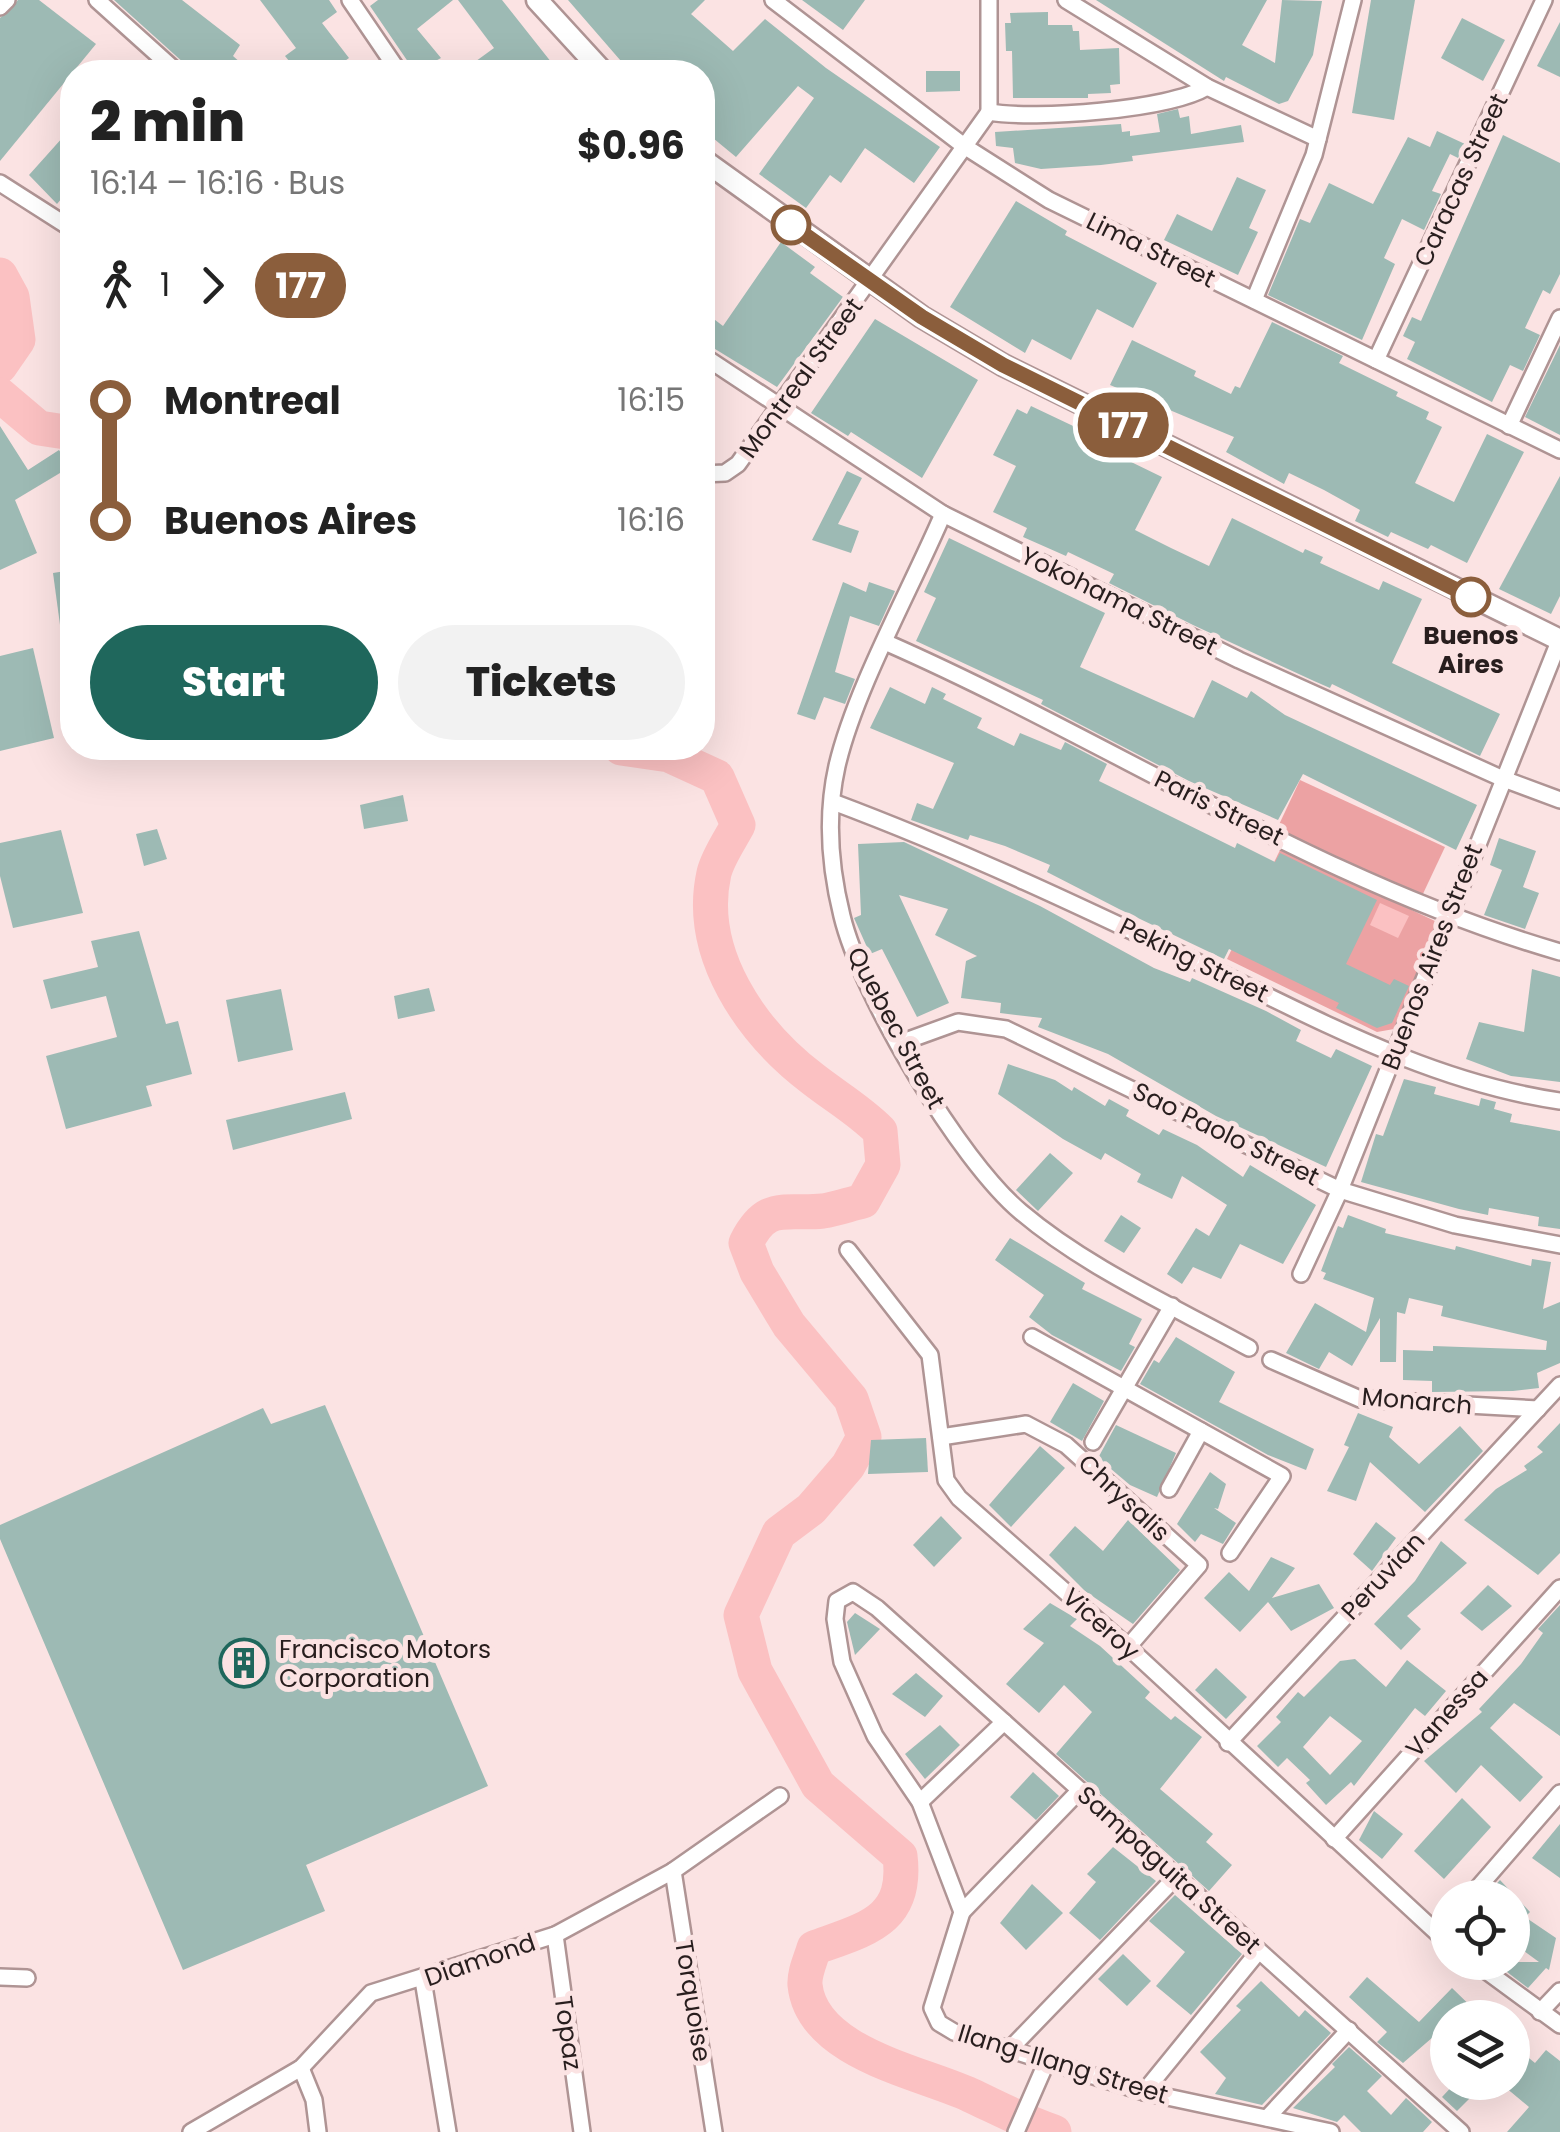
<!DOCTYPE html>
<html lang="en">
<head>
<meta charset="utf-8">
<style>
  :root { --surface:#fff; --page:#f2f2f2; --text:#222; --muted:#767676; --accent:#1f675c }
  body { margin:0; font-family:Poppins,sans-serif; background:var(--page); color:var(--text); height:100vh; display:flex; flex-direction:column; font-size:38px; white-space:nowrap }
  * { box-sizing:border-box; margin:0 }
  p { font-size:32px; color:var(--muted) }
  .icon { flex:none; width:55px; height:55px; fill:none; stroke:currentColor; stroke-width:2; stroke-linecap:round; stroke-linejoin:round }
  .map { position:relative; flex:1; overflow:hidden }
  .panel { position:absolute; left:60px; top:60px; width:655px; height:700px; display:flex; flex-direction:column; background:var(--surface); border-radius:40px; box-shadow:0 10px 40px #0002 }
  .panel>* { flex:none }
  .badge { padding:0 20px; border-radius:32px; font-size:35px; line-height:65px }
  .tools { position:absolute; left:1430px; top:1880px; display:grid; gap:20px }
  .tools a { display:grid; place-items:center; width:100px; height:100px; border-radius:50%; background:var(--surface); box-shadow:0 10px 40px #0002; font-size:50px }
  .map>.badge { position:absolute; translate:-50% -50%; box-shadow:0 0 0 5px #fff }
  .legs { display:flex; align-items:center; gap:15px; height:110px; padding:0 30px; font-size:32px }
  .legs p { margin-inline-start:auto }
  .head { display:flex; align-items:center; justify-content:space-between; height:170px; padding:0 30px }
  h1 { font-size:55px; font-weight:800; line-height:75px }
  .button { display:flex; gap:20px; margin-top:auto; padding:20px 30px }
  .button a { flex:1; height:115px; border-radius:60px; background:var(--accent); color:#fff; font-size:40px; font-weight:800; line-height:115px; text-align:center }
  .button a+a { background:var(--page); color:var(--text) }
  ul { padding:0 30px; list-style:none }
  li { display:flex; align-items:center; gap:35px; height:120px; font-size:38px }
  li i { display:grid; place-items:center; width:15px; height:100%; margin:0 12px; background:currentColor }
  li i::after { content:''; width:25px; height:25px; margin:-12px; border:8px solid; border-radius:50%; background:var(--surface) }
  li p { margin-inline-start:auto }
  li:first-child i { background:linear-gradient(#0000 50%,currentColor 0) }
  li:last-child i { background:linear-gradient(currentColor 50%,#0000 0) }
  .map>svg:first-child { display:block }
  .green { fill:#eca2a3 }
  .water { fill:#fbc1c2 }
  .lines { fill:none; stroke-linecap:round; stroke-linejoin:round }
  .river { stroke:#fbc1c2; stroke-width:35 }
  .building { fill:#9dbab4; fill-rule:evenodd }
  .street-casing { stroke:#af9494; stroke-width:20 }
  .secondary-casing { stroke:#af9494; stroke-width:25 }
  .street { stroke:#fff; stroke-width:15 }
  .secondary { stroke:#fff; stroke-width:20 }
  .line-1-casing { stroke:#fff; stroke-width:22 }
  .line-1 { stroke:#8b5e3c; stroke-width:15 }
  .stop-1-dot { fill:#fff; stroke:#8b5e3c; stroke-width:5 }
  .labels { text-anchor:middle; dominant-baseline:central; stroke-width:10; stroke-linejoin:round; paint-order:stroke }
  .street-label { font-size:25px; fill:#281e1e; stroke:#fbe3e3 }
  .stop-label { font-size:25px; font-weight:bold; fill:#281e1e; stroke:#fbe3e3 }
  .poi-label { font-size:25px; fill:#281e1e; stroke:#fbe3e3; text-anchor:start }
</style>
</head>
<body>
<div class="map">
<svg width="1560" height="2132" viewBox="0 0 1560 2132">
  <rect width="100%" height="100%" fill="#fbe3e3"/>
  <g class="green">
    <polygon points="1300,780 1445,847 1421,898 1276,831"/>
    <polygon points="1281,848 1437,922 1394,1029 1377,1032 1227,959"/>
  </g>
  <polygon class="water" points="1380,903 1409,916 1398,938 1370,925"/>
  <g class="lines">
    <g class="river">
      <polyline points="0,275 12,297 18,340 0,366"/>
      <polyline points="0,395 39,428 72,433"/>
      <path d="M621 748 669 755 717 777 738 825C730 840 718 857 714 873 696 953 751 1032 813 1079 836 1097 859 1110 880 1131L883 1165 863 1201C850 1204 836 1209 823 1211 784 1215 767 1201 746 1243L757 1272 789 1325 851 1399 864 1437 848 1466 811 1509 779 1533 741 1615 755 1671 818 1785 900 1856C908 1921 866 1929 814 1948 811 1959 804 1973 805 1985 812 2053 920 2072 970 2095 998 2108 1024 2122 1054 2132"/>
    </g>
  </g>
  <g class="building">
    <polygon points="18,0 39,0 96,44 0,161 0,18"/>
    <polygon points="114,0 182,0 240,45 233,56 251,72 188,72 185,64"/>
    <polygon points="260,0 329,0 337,12 322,23 349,58 342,63 350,72 298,72 285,56 296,48"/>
    <polygon points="378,0 453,0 417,29 441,58 415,72 370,6"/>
    <polygon points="458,0 502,0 559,72 515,72 510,66 500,72 461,72 494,48"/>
    <polygon points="568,0 705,0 691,14 733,51 765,19 826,68 940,147 914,183 865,148 841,183 830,175 806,208 759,174 814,98 798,86 736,157 702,129 702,87 708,80 702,72 686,62 676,72 627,68"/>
    <polygon points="802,0 865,0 843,30"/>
    <polygon points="1096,0 1267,0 1242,45 1275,63 1282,0 1322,1 1313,55 1288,101 1279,104 1226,77 1224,81"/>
    <polygon points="1371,0 1415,0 1394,120 1352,113"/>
    <polygon points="1048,12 1048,25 1072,25 1073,31 1079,31 1080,50 1119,48 1120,84 1110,85 1111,93 1088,94 1088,98 1013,98 1012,51 1006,51 1005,23 1011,23 1010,13"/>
    <polygon points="1462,18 1505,40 1483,81 1441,58"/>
    <polygon points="1560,22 1560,77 1537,66"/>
    <polygon points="926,71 960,71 960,91 926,92"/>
    <polygon points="1178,109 1180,118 1189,116 1191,134 1241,125 1244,142 1132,156 1133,161 1101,165 1041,169 1015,163 1013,148 996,146 995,132 1121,124 1122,132 1130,131 1130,136 1160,132 1157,114"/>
    <polygon points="72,127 72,206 62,198 57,204 29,175"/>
    <polygon points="1437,131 1465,144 1458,158 1450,154 1432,191 1441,194 1424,230 1402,219 1384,258 1395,264 1362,340 1268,295 1300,219 1310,223 1329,183 1373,204 1408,137 1430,147"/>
    <polygon points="1503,135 1560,163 1560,274 1550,294 1543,290 1525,328 1540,335 1523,371 1510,365 1492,402 1407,359 1415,342 1403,336 1412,317 1421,321"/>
    <polygon points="1237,177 1266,190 1249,228 1258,232 1238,275 1164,240 1177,214 1212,231"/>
    <polygon points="1016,201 1067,231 1065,235 1157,283 1133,328 1097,309 1071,360 1032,339 1025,353 950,307"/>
    <polygon points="781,242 815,267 810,273 843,297 777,387 702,341 702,310 723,326"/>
    <polygon points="875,319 978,380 922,478 851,432 848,436 811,413"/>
    <polygon points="1272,322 1343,356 1339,363 1398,392 1396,396 1429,412 1426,419 1442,427 1415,483 1454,502 1487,434 1524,452 1467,563 1431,545 1428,549 1391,532 1388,537 1355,521 1360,510 1324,490 1289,473 1284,484 1226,452 1234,437 1110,385 1132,340 1196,371 1194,376 1231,394 1235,386 1240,388"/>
    <polygon points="1560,345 1560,435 1525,417"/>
    <polygon points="1031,406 1128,452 1125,459 1162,477 1135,530 1171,548 1209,566 1232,518 1303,553 1305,549 1323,557 1320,563 1379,590 1383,581 1422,599 1392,663 1500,714 1480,756 1332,684 1330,688 1314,681 1193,625 1109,583 1114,574 1068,552 1066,556 1023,537 1027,528 993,512 1016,466 993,455 1017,409 1027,414"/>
    <polygon points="0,426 28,470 59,450 70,467 15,500 37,553 0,570"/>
    <polygon points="847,471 862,478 838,524 859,531 851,553 812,540"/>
    <polygon points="1560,476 1560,596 1551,614 1499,589"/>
    <polygon points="949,538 1105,613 1080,667 1194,718 1212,680 1247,698 1251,691 1285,715 1477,805 1456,850 1303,774 1278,820 1189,781 1041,704 1043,700 916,641 936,598 924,592"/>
    <polygon points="72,570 72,647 63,647 53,573"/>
    <polygon points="843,582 866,592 869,582 895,591 879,626 850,616 835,672 855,679 845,704 824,697 815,720 797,714"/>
    <polygon points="33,648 54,738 0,751 0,656"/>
    <polygon points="890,687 925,704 932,687 946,694 943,699 982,718 977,728 1014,746 1020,733 1061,750 1065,742 1107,764 1099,781 1235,848 1237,843 1275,862 1280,853 1377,900 1346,964 1390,985 1394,979 1409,986 1392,1023 1377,1028 1336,1008 1339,1003 1229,949 1224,959 1119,909 1047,872 1050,865 1005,846 970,835 968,840 911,820 917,803 933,809 954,763 870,728"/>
    <polygon points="403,795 408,821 364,829 360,805"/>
    <polygon points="157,829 167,859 144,866 136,834"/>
    <polygon points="61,830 83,913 13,928 0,876 0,843"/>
    <polygon points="1499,838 1536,851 1523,887 1539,893 1525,929 1484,915 1502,870 1490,865"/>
    <polygon points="904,842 1040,906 1154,968 1190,982 1192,978 1266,1011 1301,1030 1296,1041 1331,1058 1336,1049 1372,1066 1326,1167 1216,1116 1108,1054 1038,1027 1042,1018 1000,1013 1001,1003 961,998 966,961 977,956 935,935 948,909 899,895 949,1003 917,1017 882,949 870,954 854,918 861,915 858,844"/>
    <polygon points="139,931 166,1024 178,1021 192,1074 146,1086 152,1106 66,1129 46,1056 117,1037 106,996 51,1009 43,980 98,967 91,941"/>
    <polygon points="1532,969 1560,977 1560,1082 1511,1076 1466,1059 1479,1022 1524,1032"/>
    <polygon points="429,988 435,1011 398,1019 394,996"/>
    <polygon points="281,989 293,1050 238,1062 226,1000"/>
    <polygon points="1008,1064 1055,1080 1072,1091 1074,1087 1105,1106 1109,1099 1129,1110 1126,1116 1159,1135 1163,1129 1197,1145 1243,1177 1250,1165 1316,1205 1283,1264 1240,1244 1221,1279 1193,1267 1182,1284 1167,1274 1196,1228 1209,1236 1227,1205 1182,1176 1172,1199 1137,1182 1141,1174 1105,1153 1101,1160 1063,1139 998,1094"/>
    <polygon points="1404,1079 1436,1087 1434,1094 1479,1106 1481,1098 1496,1102 1494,1109 1512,1114 1510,1122 1560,1131 1560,1229 1538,1226 1539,1217 1489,1208 1488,1215 1459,1209 1361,1182 1376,1134 1383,1136"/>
    <polygon points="345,1092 352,1119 233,1150 226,1120"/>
    <polygon points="1050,1153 1073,1173 1038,1211 1016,1190"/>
    <polygon points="1121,1215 1141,1228 1124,1253 1104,1241"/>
    <polygon points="1348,1215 1386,1229 1385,1233 1455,1250 1456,1246 1531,1266 1532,1259 1551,1262 1543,1309 1560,1302 1560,1363 1537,1373 1539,1388 1513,1391 1432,1392 1432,1381 1403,1380 1403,1350 1433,1351 1433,1346 1546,1350 1547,1341 1441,1316 1443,1306 1409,1298 1405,1314 1397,1312 1396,1362 1380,1362 1380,1318 1352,1366 1329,1352 1319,1369 1286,1353 1315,1303 1366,1332 1374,1298 1323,1279 1326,1273 1321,1271 1338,1226 1343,1228"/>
    <polygon points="1010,1238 1085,1283 1082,1289 1142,1319 1129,1344 1135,1347 1121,1371 1052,1335 1029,1317 1044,1295 995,1260"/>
    <polygon points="1176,1337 1235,1372 1219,1402 1314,1449 1306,1470 1268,1455 1140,1384 1154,1360 1159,1363"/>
    <polygon points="1073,1383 1104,1401 1082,1441 1050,1422"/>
    <polygon points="325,1405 488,1786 306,1865 325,1911 183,1970 0,1539 0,1525 263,1408 271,1424"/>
    <polygon points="1358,1413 1393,1427 1389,1437 1419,1464 1460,1426 1483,1451 1425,1512 1370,1462 1356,1501 1327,1491 1349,1447 1344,1445"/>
    <polygon points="1560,1423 1560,1553 1538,1575 1464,1520 1496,1489 1527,1470 1524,1466 1543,1452 1537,1447"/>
    <polygon points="1116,1425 1176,1453 1157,1497 1130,1485 1098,1458"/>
    <polygon points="926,1438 928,1472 868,1474 871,1440"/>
    <polygon points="1040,1446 1065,1468 1011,1527 989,1505"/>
    <polygon points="1210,1472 1226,1484 1218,1509 1214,1508 1236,1523 1223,1544 1201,1534 1195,1542 1177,1524"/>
    <polygon points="941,1516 962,1538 934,1567 913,1545"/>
    <polygon points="1128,1520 1180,1570 1133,1624 1085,1591 1049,1555 1075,1526 1103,1551"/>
    <polygon points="1376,1522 1396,1538 1372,1571 1353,1554"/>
    <polygon points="1441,1541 1467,1563 1407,1616 1421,1629 1401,1650 1374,1624 1415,1581"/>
    <polygon points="1271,1557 1295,1568 1272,1598 1319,1584 1334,1608 1291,1631 1268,1602 1240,1632 1204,1598 1229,1572 1249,1591"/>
    <polygon points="1488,1585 1512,1606 1482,1631 1460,1613"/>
    <polygon points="1050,1603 1077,1619 1070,1626 1100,1646 1150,1692 1145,1698 1171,1720 1175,1716 1202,1737 1160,1789 1213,1834 1206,1842 1232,1865 1209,1891 1056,1754 1092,1712 1064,1685 1039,1713 1006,1684 1044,1643 1023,1629"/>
    <polygon points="1560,1605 1560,1736 1514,1703 1490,1728 1543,1777 1520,1802 1481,1765 1456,1793 1424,1761 1482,1712 1479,1709 1521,1664 1543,1633 1538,1629"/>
    <polygon points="855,1613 880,1629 855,1655 847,1622"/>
    <path d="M1355 1659 1386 1687 1407 1660 1446 1691 1425 1716 1415 1708 1354 1786 1351 1782 1326 1805 1306 1783 1310 1780 1287 1758 1278 1767 1257 1746 1281 1722 1276 1717 1298 1692 1304 1697 1340 1661ZM1330 1716 1362 1741 1330 1775 1303 1747Z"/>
    <polygon points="1216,1668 1247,1697 1226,1719 1195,1690"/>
    <polygon points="916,1673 943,1696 925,1717 892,1694"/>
    <polygon points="940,1725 960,1745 925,1779 905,1754"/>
    <polygon points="1033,1772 1059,1796 1036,1820 1010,1797"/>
    <polygon points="1462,1798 1491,1827 1444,1879 1414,1851"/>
    <polygon points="1374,1811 1403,1834 1382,1859 1359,1840"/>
    <polygon points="1560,1824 1560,1878 1532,1858"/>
    <polygon points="1113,1847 1156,1881 1100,1940 1069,1913 1096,1882 1087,1874"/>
    <polygon points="1500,1880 1530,1912 1525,1917 1556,1938 1549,1970 1546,1968 1528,1988 1494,1962 1539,1962 1512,1942 1512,1898 1488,1893"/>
    <polygon points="1032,1884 1063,1913 1026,1950 1000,1923"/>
    <polygon points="1175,1895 1242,1954 1191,2015 1156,1986 1185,1952 1149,1921"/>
    <polygon points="1123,1954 1151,1981 1127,2006 1098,1979"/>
    <polygon points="1367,1977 1419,2022 1452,1988 1483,2018 1448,2018 1448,2024 1403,2063 1377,2042 1387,2032 1349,1997"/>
    <polygon points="1261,1981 1299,2017 1305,2010 1331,2033 1262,2105 1215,2094 1226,2078 1200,2052 1241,2010 1236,2006"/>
    <polygon points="1512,2044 1535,2063 1546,2050 1560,2061 1560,2132 1507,2132 1529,2107 1499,2082 1512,2082"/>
    <polygon points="1349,2047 1382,2076 1367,2091 1391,2115 1406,2098 1432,2122 1423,2132 1361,2132 1344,2115 1337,2122 1293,2108 1335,2067 1332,2064"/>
    <polygon points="1456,2082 1486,2082 1457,2111 1442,2097"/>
  </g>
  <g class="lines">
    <g class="street-casing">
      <g id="street">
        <polyline points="97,0 177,72"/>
        <polyline points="350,0 399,72"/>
        <polyline points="773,0 964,146 1049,200 1560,450"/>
        <polyline points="989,0 989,112"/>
        <polyline points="1066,0 1207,87 1318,139"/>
        <polyline points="0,7 7,0"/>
        <path d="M989 112C1034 120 1169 110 1207 87"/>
        <polyline points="0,183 72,229"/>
        <polyline points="1254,300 1314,155 1353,0"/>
        <polyline points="702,355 943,514 1239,660 1501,778 1560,800"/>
        <polyline points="1376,360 1544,0"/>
        <polyline points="1509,426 1560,318"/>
        <polyline points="702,474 725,473 738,464 989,112"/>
        <path d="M943 514C911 589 855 689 837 766 826 815 830 868 842 916 861 995 959 1160 1021 1212 1087 1268 1173 1306 1249 1348"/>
        <path d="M887 643C1112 742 1321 883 1560 952"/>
        <path d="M833 802C964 851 1088 910 1214 970 1326 1024 1436 1083 1560 1101"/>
        <polyline points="900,1043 958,1022 1006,1029 1340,1190 1455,1225 1560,1245"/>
        <polyline points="848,1250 930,1355 946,1480 959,1498 1128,1647 1448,1943"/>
        <polyline points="1301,1274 1340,1190 1560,639"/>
        <polyline points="1032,1337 1282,1476 1230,1553"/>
        <polyline points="1271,1360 1360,1399 1538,1409"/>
        <polyline points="941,1437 1026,1424 1066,1445 1199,1565 1128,1647"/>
        <polyline points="1093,1442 1172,1306"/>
        <polyline points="1169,1489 1201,1431"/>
        <polyline points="1228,1743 1560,1385"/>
        <polyline points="920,1802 1004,1722"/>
        <polyline points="1334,1839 1560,1588"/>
        <polyline points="673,1871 714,2132"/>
        <polyline points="1469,1898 1560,1793"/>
        <polyline points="962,1912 1080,1790"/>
        <polyline points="555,1935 582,2132"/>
        <polyline points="1474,1962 1560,2025"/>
        <polyline points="0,1977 27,1978"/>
        <polyline points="423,1980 448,2132"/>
        <polyline points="1540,2012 1560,1991"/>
        <polyline points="1010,2049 1177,1876"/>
        <polyline points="301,2068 314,2100 318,2132"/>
        <polyline points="1144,2092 1258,1952"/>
        <polyline points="1267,2118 1349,2030"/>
        <polyline points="191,2132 301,2068 371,1993 555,1935 673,1871 780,1796"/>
        <polyline points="1016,2132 1047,2061"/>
        <polyline points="1331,2132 1144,2092 954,2032 939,2023 932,2008 962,1912 920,1802 875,1736 842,1662 835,1619 837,1601 853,1592 877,1608 1461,2132"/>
      </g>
    </g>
    <g class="secondary-casing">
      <g id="secondary">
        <polyline points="537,0 603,72"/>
        <polyline points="702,159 922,317 1003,365 1560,640"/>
      </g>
    </g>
    <use href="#street" class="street"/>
    <use href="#secondary" class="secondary"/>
  </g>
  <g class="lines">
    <g class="line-1-casing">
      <polyline id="line-1" points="791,225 922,317 1003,365 1471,597"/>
    </g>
    <use href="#line-1" class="line-1"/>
  </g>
  <defs>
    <g id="building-ring" transform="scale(2.5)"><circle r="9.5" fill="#fbe3e3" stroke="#1f675c" stroke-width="1.5"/><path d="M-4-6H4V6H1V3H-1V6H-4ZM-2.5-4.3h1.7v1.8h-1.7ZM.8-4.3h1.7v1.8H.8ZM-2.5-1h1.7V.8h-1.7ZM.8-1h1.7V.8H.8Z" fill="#1f675c"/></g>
  </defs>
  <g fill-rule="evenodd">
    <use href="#building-ring" x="244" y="1663"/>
  </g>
  <g class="stop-1-dot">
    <circle cx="791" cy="225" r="18"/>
    <circle cx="1471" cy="597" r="18"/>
  </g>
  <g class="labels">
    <g class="street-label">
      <text transform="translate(1461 180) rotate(-65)">Caracas Street</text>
      <text transform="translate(1151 250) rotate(26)">Lima Street</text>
      <text transform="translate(801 378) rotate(-54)">Montreal Street</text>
      <text transform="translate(1119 601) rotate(26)">Yokohama Street</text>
      <text transform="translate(1219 808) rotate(26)">Paris Street</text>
      <text transform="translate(1432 957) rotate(-69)">Buenos Aires Street</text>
      <text transform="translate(1194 960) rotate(26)">Peking Street</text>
      <text transform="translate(896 1028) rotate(62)">Quebec Street</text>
      <text transform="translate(1226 1134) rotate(26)">Sao Paolo Street</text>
      <text transform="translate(1417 1401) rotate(5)">Monarch</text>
      <text transform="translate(1124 1498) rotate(43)">Chrysalis</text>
      <text transform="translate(1383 1576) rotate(-47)">Peruvian</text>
      <text transform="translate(1101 1624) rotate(42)">Viceroy</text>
      <text transform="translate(1447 1713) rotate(-48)">Vanessa</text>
      <text transform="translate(1169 1870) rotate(42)">Sampaguita Street</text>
      <text transform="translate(480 1960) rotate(-19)">Diamond</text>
      <text transform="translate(693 2001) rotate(81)">Torquoise</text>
      <text transform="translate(568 2033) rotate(82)">Topaz</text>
      <text transform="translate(1063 2064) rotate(17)">Ilang-Ilang Street</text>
    </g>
    <g class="stop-label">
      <text x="1471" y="635">Buenos<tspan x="1471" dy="29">Aires</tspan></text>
    </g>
    <g class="poi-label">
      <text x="279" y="1649">Francisco Motors<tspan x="279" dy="29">Corporation</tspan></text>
    </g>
  </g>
</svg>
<div class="tools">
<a><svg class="icon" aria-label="locate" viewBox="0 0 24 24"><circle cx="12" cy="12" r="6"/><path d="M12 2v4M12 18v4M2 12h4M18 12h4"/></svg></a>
<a><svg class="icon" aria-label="layers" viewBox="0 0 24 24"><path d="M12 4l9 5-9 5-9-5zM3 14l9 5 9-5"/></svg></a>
</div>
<b class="badge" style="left:1123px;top:425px;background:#8b5e3c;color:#fff">177</b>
<section class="panel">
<div class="head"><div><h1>2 min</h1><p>16:14 – 16:16 · Bus</p></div><b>$0.96</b></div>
<div class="legs"><svg class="icon" aria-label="walk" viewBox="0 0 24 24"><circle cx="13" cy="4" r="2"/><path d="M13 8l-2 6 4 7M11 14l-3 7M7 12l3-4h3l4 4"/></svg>1<svg class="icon" aria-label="forward" viewBox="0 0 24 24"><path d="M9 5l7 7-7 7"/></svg><b class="badge" style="background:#8b5e3c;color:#fff">177</b></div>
<ul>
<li><i style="color:#8b5e3c"></i><b>Montreal</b><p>16:15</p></li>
<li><i style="color:#8b5e3c"></i><b>Buenos Aires</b><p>16:16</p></li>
</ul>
<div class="button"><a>Start</a><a>Tickets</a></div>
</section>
</div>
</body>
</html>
